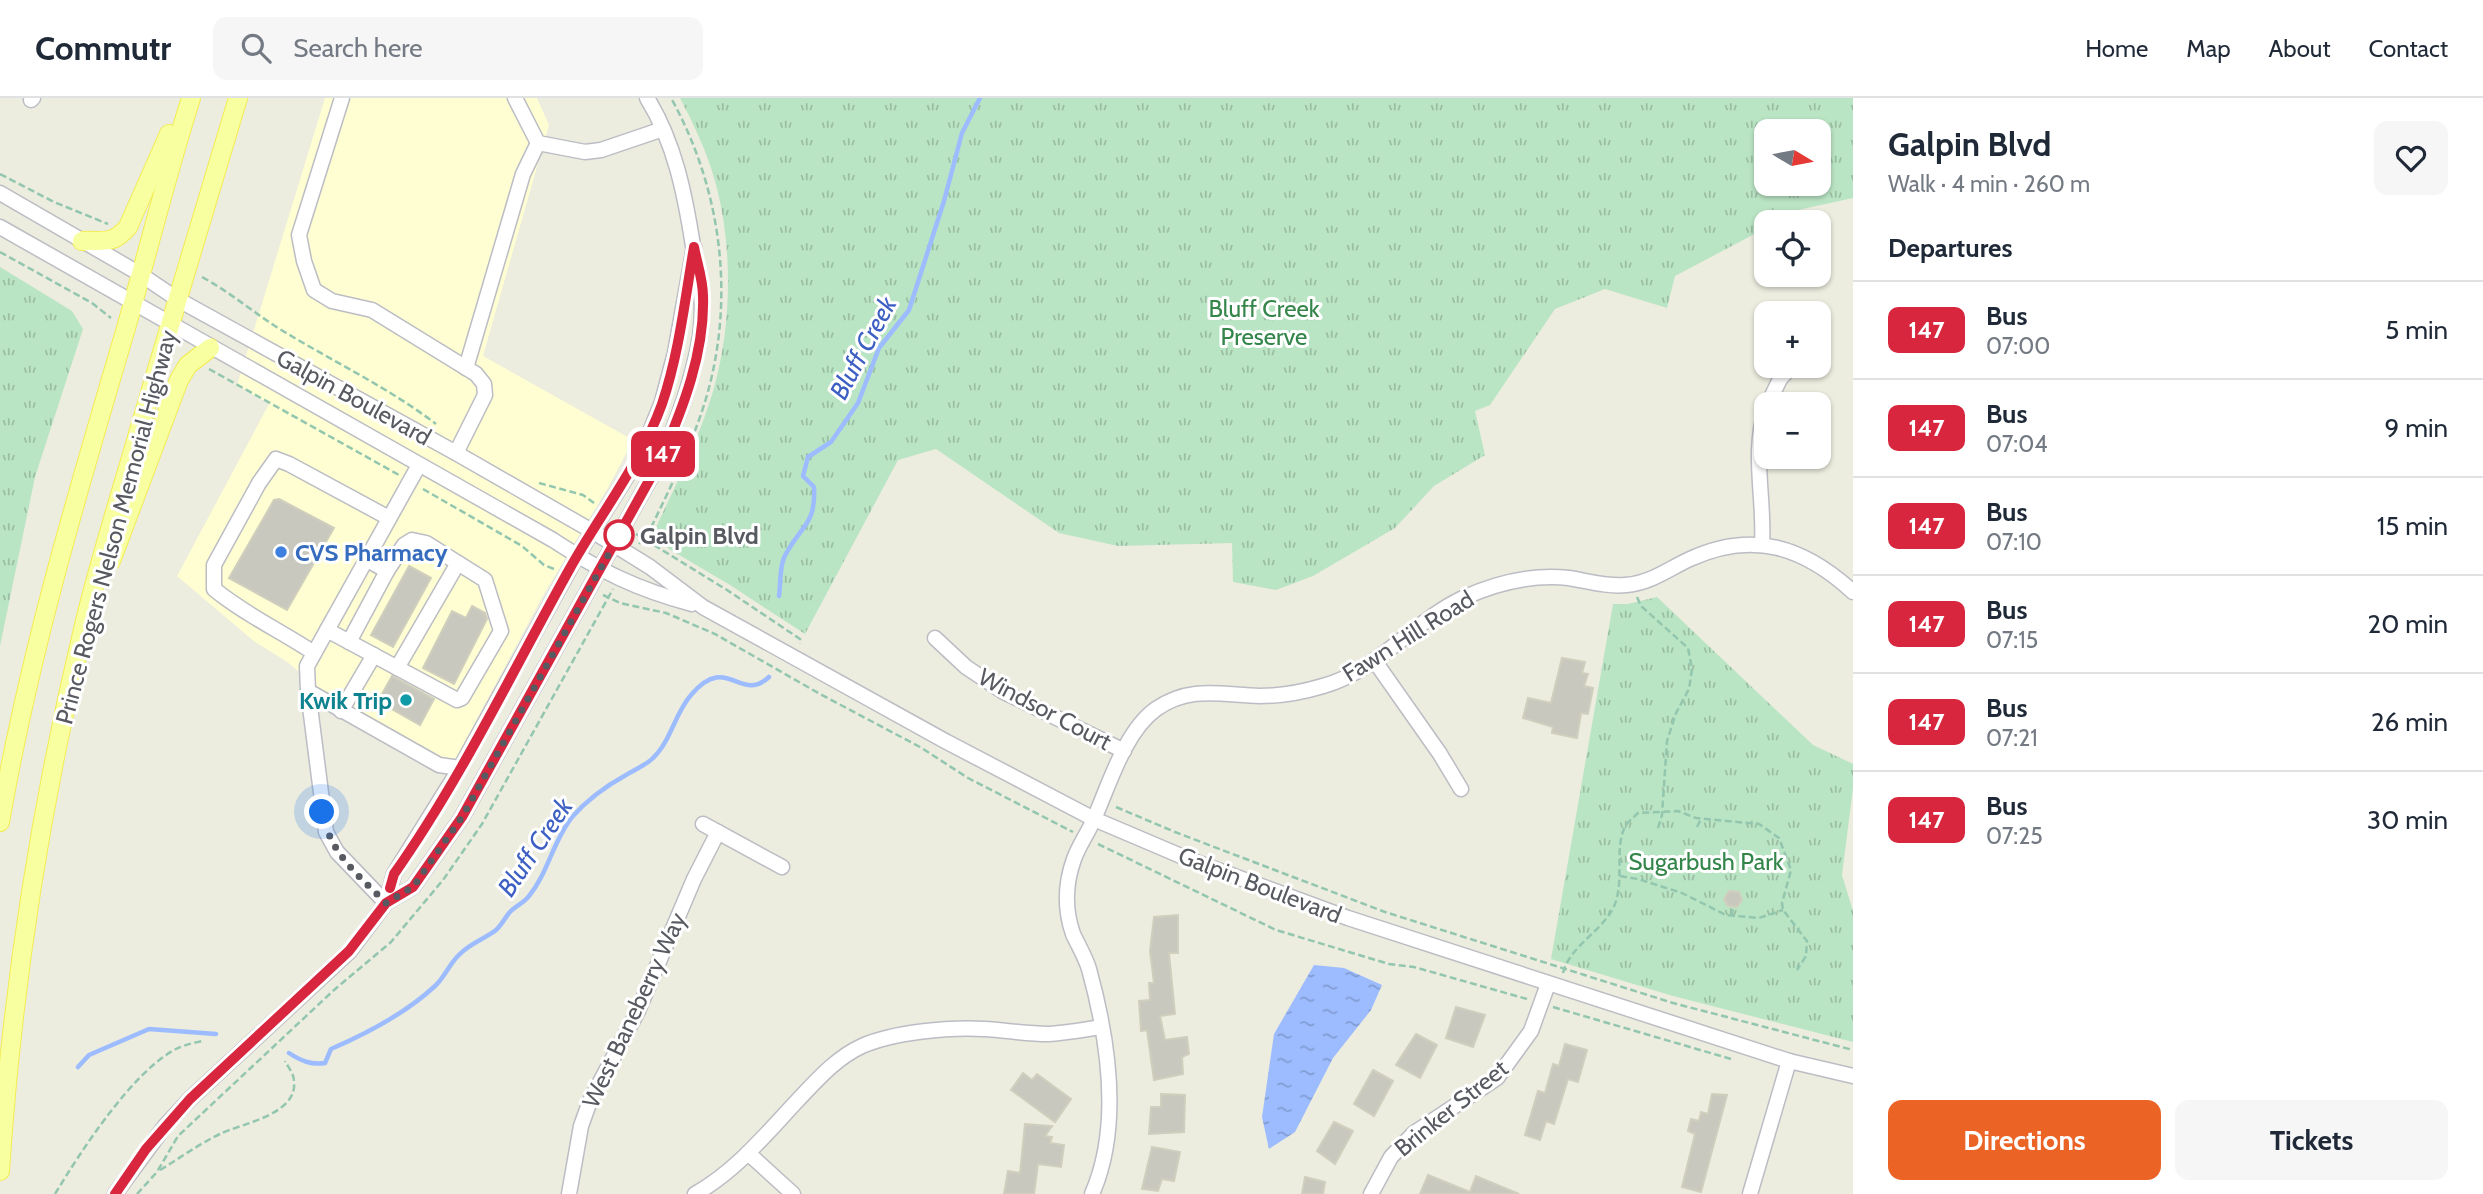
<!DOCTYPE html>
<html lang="en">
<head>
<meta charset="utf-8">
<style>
  :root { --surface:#fff; --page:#f6f6f7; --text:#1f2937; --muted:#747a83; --line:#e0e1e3; --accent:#eb6425 }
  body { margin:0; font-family:Cabin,sans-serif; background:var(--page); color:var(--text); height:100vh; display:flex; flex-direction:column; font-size:26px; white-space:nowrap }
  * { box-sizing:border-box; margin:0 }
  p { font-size:23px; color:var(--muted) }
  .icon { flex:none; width:38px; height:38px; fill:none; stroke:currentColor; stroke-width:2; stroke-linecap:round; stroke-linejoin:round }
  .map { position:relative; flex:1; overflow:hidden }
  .side { display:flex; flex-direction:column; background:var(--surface); width:630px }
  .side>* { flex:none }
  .badge { padding:0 14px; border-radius:10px; font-size:24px; line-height:46px }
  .needle { width:46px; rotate:100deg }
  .buttons { position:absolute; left:1754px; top:21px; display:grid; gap:14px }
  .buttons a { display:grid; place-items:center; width:77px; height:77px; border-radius:14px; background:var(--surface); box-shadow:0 2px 5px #0004; font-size:35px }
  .you { position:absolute; width:35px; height:35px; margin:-18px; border:5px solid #fff; border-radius:50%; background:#1a73e8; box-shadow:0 0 0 10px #1a73e833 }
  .map>.badge { position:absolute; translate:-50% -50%; box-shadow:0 0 0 4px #fff }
  h2 { padding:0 35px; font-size:26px; line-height:63px }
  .round { display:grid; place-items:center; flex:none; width:74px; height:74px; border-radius:14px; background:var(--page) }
  .head { display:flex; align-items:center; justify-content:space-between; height:119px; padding:0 35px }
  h1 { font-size:33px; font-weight:700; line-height:52px }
  .action { display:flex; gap:14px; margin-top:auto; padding:14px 35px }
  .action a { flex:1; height:80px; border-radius:14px; background:var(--accent); color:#fff; font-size:28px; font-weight:700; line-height:80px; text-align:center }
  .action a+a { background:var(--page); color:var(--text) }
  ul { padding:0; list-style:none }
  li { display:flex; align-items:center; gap:21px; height:98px; padding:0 35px; border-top:2px solid var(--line) }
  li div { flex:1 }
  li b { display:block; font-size:26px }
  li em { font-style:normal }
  li .badge { min-width:77px; font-weight:700; text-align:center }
  header { display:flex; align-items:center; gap:42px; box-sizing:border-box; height:98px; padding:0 35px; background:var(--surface); border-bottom:2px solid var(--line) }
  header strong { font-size:33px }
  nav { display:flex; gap:38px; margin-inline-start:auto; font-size:24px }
  .search { width:490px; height:63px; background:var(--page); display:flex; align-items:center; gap:18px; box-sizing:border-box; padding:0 24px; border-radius:14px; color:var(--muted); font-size:26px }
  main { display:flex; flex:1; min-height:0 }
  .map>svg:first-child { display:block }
  .commercial { fill:#fefed2 }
  .park { fill:url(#park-tufts); fill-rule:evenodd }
  .water { fill:url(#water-ripples) }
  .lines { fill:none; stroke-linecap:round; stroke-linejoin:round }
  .stream { stroke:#9cbcff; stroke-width:4.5 }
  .building { fill:#c8c8be; stroke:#d0cfbd; stroke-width:2 }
  .minor-casing { stroke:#bcbdc4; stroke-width:17 }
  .major-casing { stroke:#f3ec51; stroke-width:20 }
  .path { stroke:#93c6ae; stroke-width:2.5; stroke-dasharray:7 3.5; stroke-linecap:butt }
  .minor { stroke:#fff; stroke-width:14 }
  .major { stroke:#f8ffa1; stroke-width:18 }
  .line-casing { stroke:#fff; stroke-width:16 }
  .line { stroke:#d7263d; stroke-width:10 }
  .walk { stroke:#585a61; stroke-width:7; stroke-dasharray:0 12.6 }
  .stop-dot { fill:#fff; stroke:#d7263d; stroke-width:3.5 }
  .shop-dot { fill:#3f7fe0; stroke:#fff; stroke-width:2.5 }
  .culture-dot { fill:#0f9aa8; stroke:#fff; stroke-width:2.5 }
  .labels { text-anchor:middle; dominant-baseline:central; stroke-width:6; stroke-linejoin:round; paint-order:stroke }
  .park-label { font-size:24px; fill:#33854a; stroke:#fff }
  .street-label { font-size:24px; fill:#585a61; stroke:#fff }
  .stop-label { font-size:24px; font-weight:bold; fill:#585a61; stroke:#fff; text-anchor:start }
  .shop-label { font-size:24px; font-weight:bold; fill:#366cbe; stroke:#fff; text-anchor:start }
  .culture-label { font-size:24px; font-weight:bold; fill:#0d838f; stroke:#fff; text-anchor:end }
  .water-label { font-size:26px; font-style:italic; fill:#3d5fc3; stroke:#fff }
</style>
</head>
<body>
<header>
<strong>Commutr</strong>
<div class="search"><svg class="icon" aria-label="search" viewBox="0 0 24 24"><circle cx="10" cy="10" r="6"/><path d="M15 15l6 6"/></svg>Search here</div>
<nav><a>Home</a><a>Map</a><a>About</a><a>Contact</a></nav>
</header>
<main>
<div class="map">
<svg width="1853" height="1096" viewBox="0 0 1853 1096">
  <defs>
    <pattern id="park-tufts" width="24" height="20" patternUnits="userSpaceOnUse" patternTransform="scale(1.75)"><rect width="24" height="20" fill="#bae5c4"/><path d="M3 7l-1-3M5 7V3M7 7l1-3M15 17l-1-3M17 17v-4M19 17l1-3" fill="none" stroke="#9abda3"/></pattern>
    <pattern id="water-ripples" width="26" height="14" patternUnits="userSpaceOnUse" patternTransform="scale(1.75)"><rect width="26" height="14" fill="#9cbcff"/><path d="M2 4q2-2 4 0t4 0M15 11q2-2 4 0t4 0" fill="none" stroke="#829cd2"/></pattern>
  </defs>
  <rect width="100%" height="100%" fill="#ececdf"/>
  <polygon class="commercial" points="325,0 537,0 549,27 483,258 633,342 609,388 544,496 456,660 436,661 320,591 286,563 255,544 177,478 269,306 237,287"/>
  <g class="park">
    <path d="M680 0H1853V100L1798 112 1776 124H1766V130L1675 178 1667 210 1605 191 1555 211 1490 307 1475 313 1485 357 1434 388 1395 430 1313 478 1276 492 1233 484 1232 445 1118 448 1059 435 936 351 898 362 805 536 730 487 669 451 652 438C674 390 699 342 714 290 732 225 733 148 715 83 707 54 694 27 680 0ZM1818 33V86H1766V33Z"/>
    <polygon points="0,169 72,213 83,231 35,379 0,548"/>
    <polygon points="1657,499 1813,647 1853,666 1853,690 1842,777 1853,813 1853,944 1673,898 1551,861 1613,506 1628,506"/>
  </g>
  <polygon class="water" points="1314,867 1344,870 1382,887 1371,912 1333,960 1295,1034 1269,1051 1262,1019 1274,936"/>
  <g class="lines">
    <g class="stream">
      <path d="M779 498C781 484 779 466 787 454 803 426 816 425 814 389L803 378 808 359 831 344 858 305 879 250 909 212 944 103 962 35 980 0"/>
      <path d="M289 955C301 963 311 967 325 965L331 951C368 935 405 916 435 888 445 879 450 864 461 855 471 845 486 840 496 832 501 828 505 820 509 815 515 808 524 805 529 798 548 775 553 743 572 719 587 702 606 688 626 677 634 672 646 667 653 660 671 643 675 615 691 597 727 554 740 606 769 579"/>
      <polyline points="78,969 89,957 149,931 216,936"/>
    </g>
  </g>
  <g class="building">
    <polygon points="279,401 334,430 287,512 229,480 274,402"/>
    <polygon points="409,468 431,480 393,549 371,537"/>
    <polygon points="472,508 485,515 487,521 454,586 423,570 452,513 466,520"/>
    <polygon points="1562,560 1585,564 1582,575 1588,576 1584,588 1593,590 1588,616 1581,615 1577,640 1552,635 1553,629 1523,620 1528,600 1551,605"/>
    <polygon points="392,578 434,601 420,627 378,603"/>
    <polygon points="1729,793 1739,794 1742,802 1737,809 1728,808 1724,801"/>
    <polygon points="1178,817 1178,855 1169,855 1175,916 1160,918 1165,942 1187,939 1189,956 1182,959 1183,976 1154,982 1147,932 1141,933 1139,903 1150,902 1149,885 1154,885 1150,853 1154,819"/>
    <polygon points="1456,909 1485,917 1473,949 1446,940"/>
    <polygon points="1416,936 1437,947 1420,980 1396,967"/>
    <polygon points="1565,946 1587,952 1578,984 1568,981 1554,1026 1546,1023 1540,1042 1525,1037 1538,993 1545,995 1553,966 1559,968"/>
    <polygon points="1373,972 1393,983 1374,1018 1354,1006"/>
    <polygon points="1023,975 1032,982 1037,976 1071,1001 1055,1024 1011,992"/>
    <polygon points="1161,996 1185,997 1184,1034 1149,1036 1151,1009 1161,1009"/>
    <polygon points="1712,996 1727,997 1701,1094 1682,1089 1695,1036 1688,1033 1691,1021 1699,1023 1701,1014 1708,1016"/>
    <polygon points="1334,1024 1353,1033 1335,1066 1317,1053"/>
    <polygon points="1025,1026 1052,1028 1045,1038 1052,1039 1050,1045 1064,1047 1061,1069 1038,1066 1034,1096 1004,1096 1008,1073 1020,1075"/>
    <polygon points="1152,1049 1180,1054 1174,1083 1162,1081 1158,1093 1142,1091"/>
    <polygon points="1428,1077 1470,1094 1476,1078 1519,1096 1420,1096"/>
    <polygon points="1305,1079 1325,1084 1323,1096 1302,1096"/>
  </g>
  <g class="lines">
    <g class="minor-casing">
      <g id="minor">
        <polyline points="342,0 299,137 304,163 314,192 332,203 372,212 476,276 484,286 485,297 456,355"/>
        <polyline points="515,0 538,45 585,54 601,52 663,31"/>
        <polyline points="31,2 33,0"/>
        <polyline points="0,95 140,176 177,201 456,355 592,433 650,469 703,509 947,644 1094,721 1188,761 1348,820 1789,963 1853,978"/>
        <path d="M0 129 553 442C602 474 636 491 692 506"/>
        <polyline points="1818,243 1822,240"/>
        <polyline points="466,270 523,76 538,45"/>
        <polyline points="1768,306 1780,281 1792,268"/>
        <path d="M1762 447C1765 401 1751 354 1766 311"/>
        <polyline points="327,532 457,602 462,600 501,533 485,482 426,445 412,442 404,447 387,473 366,461"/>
        <polyline points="935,540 966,569 1002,593 1124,653"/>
        <polyline points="349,544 387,473"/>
        <path d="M314 555C281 533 244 516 214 491V467L259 385 276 361 289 366 389 420"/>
        <polyline points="1374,562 1440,656 1461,691"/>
        <polyline points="397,570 458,465"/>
        <polyline points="308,593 439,667 460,670"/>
        <polyline points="341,613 374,557"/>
        <polyline points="703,726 782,769"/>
        <path d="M386 805 413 789 462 719 661 361C678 321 693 281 700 238 705 202 699 182 693 148 685 97 675 45 647 0"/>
        <polyline points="386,805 337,754 326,734 308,593 307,568 419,367"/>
        <polyline points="748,1055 793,1096"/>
        <polyline points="115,1096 165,1028 190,1001 350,853 386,805 394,776 460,670 577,458 641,356 662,304 675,255 694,149"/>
        <polyline points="569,1096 581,1028 590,1003 638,913 694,781 718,734"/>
        <path d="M695 1096C736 1073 766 1036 797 1003 817 982 836 960 862 948 894 934 949 929 984 931 1005 932 1026 936 1048 936 1066 935 1083 932 1101 929"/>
        <path d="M1092 1096C1122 1028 1108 940 1089 871 1085 858 1078 847 1073 836 1064 810 1065 786 1074 761 1079 747 1088 735 1094 721 1109 687 1125 633 1156 611 1190 587 1222 597 1260 598 1281 598 1303 594 1323 588 1377 573 1414 523 1463 500 1496 485 1533 476 1569 480 1587 483 1608 489 1626 487 1651 485 1668 471 1690 461 1753 432 1804 449 1853 494"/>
        <polyline points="1371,1096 1391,1059 1414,1035 1497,980 1531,933 1548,886"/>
        <polyline points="1750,1096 1789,963"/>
      </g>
    </g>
    <g class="major-casing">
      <g id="major">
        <path d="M82 143C105 142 112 147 128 129L169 36"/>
        <polyline points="111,463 179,282 188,267 210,250"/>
        <path d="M0 724C29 556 78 393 126 230 148 153 167 76 191 0"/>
        <path d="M0 1073C12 889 41 706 84 527 100 460 121 395 140 329 172 219 205 110 238 0"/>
      </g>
    </g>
    <g class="path">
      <polyline points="0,76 54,104 108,126"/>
      <polyline points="0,154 92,205 111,220"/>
      <path d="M202 179C233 196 255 216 283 233 334 264 389 290 436 326"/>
      <polyline points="209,271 399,377"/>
      <polyline points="539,385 583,397 594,405"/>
      <polyline points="423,391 522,448 544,467 554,471"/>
      <polyline points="636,436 727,492 800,541 800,546"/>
      <path d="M639 446 648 436C666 398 686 359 700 319 737 214 725 97 671 0"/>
      <polyline points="603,497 620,505 666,515 715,536 820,596 920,649 968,680 1073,734"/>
      <polyline points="1637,499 1641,508 1688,550 1692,571 1689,591 1676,615 1667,643 1662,717 1658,730"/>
      <polyline points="1116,709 1175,734 1385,814 1673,905 1853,952"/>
      <polyline points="1697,729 1701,721"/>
      <polyline points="1098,746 1276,832 1389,866 1414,869 1527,901"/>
      <polyline points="1620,778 1638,781 1682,795 1726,817 1759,820 1783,812"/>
      <polyline points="1732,818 1733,809"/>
      <path d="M1563 875C1570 847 1604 833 1615 806 1624 782 1615 752 1624 731 1626 725 1633 720 1638 715L1678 713 1696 720 1759 726 1779 740 1791 772 1782 805 1783 812 1807 843 1806 858 1797 872"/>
      <polyline points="1553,909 1731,961"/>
      <path d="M160 1072C180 1060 199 1046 220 1036 242 1025 298 1017 294 983 294 976 288 969 285 963"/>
      <path d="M55 1096C81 1053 132 974 176 951 184 947 193 945 202 943"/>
      <polyline points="137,1096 157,1074 178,1038 334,892 391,844 443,782 482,726 613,491"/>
    </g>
    <use href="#minor" class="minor"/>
    <use href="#major" class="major"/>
  </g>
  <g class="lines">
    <g class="line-casing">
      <path id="line" d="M115 1096 146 1051 190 1001 349 853 386 805 413 789 462 719 661 361C683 310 705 254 703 198 703 182 697 165 694 149 685 201 679 256 662 306 640 367 600 416 569 472 512 574 461 681 394 776L390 790"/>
    </g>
    <use href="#line" class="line"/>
    <path class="walk" d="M322 714C330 755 357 776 386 805L413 789 462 719 625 427 619 437"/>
  </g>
  <circle class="stop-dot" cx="619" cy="437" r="14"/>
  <circle class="shop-dot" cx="281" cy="454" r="7"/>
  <circle class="culture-dot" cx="406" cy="602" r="7"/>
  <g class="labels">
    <g class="park-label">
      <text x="1264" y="210">Bluff Creek<tspan x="1264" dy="28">Preserve</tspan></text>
      <text x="1706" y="763">Sugarbush Park</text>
    </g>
    <g class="street-label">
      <text transform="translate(354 299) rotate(29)">Galpin Boulevard</text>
      <text transform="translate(116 429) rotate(-75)">Prince Rogers Nelson Memorial Highway</text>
      <text transform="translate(1408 538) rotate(-32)">Fawn Hill Road</text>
      <text transform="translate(1045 611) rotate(28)">Windsor Court</text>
      <text transform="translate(1260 787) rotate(21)">Galpin Boulevard</text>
      <text transform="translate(634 912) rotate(-65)">West Baneberry Way</text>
      <text transform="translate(1451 1010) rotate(-39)">Brinker Street</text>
    </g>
    <g class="stop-label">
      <text x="640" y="437">Galpin Blvd</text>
    </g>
    <g class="shop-label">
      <text x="295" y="454">CVS Pharmacy</text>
    </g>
    <g class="culture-label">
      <text x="392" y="602">Kwik Trip</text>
    </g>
    <g class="water-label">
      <text transform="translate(863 250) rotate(-62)">Bluff Creek</text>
      <text transform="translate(535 749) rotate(-56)">Bluff Creek</text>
    </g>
  </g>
</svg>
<div class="buttons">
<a><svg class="needle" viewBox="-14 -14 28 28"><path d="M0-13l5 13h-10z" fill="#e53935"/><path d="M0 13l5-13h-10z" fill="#747a83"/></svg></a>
<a><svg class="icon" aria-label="locate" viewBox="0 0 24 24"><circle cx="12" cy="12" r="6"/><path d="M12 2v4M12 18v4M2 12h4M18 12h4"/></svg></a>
<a>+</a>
<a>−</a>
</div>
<div class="you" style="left:322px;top:714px"></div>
<b class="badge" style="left:663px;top:356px;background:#d7263d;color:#fff">147</b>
</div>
<section class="side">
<div class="head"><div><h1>Galpin Blvd</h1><p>Walk · 4 min · 260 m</p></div><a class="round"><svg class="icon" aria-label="heart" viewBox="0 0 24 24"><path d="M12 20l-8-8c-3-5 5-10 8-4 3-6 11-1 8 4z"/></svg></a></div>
<h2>Departures</h2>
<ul>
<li><span class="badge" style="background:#d7263d;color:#fff">147</span><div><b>Bus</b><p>07:00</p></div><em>5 min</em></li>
<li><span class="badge" style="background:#d7263d;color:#fff">147</span><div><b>Bus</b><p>07:04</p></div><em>9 min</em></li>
<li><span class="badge" style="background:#d7263d;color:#fff">147</span><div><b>Bus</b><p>07:10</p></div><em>15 min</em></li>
<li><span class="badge" style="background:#d7263d;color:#fff">147</span><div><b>Bus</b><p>07:15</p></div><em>20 min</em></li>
<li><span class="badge" style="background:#d7263d;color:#fff">147</span><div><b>Bus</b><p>07:21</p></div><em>26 min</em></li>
<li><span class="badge" style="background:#d7263d;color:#fff">147</span><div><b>Bus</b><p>07:25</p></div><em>30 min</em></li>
</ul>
<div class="action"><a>Directions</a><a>Tickets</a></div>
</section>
</main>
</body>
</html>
